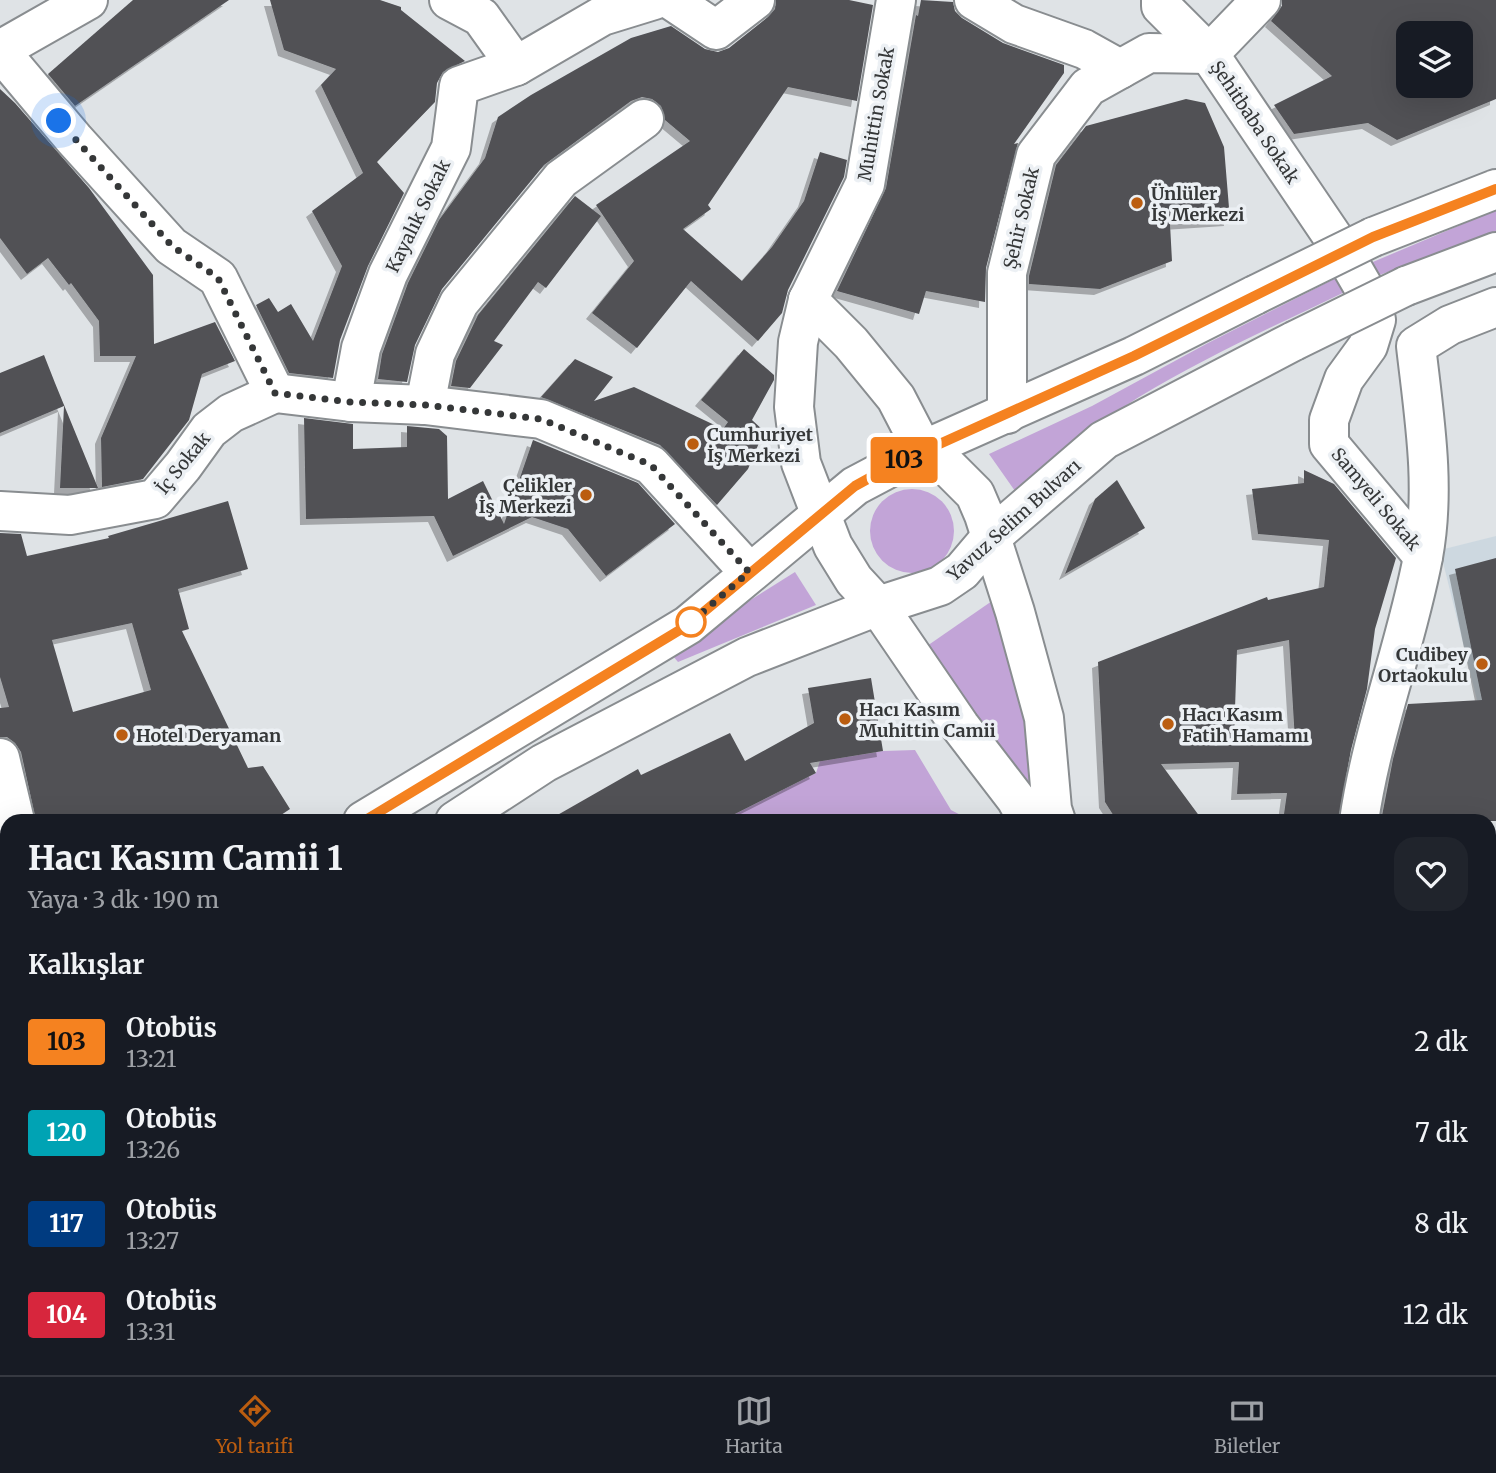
<!DOCTYPE html>
<html lang="tr">
<head>
<meta charset="utf-8">
<style>
  :root { --surface:#171b24; --page:#20242c; --text:#f1f3f6; --muted:#9ea1a6; --line:#363941; --accent:#bb5d10 }
  body { margin:0; font-family:Merriweather,serif; background:var(--page); color:var(--text); height:100vh; display:flex; flex-direction:column; font-size:26px; white-space:nowrap }
  * { box-sizing:border-box; margin:0 }
  p { font-size:23px; color:var(--muted) }
  .icon { flex:none; width:38px; height:38px; fill:none; stroke:currentColor; stroke-width:2; stroke-linecap:round; stroke-linejoin:round }
  .map { position:relative; flex:1; overflow:hidden }
  .side { position:absolute; left:0px; top:814px; width:1496px; height:562px; display:flex; flex-direction:column; background:var(--surface); border-radius:21px 21px 0 0; box-shadow:0 7px 28px #0002 }
  .side>* { flex:none }
  .badge { padding:0 14px; border-radius:5px; font-size:24px; line-height:46px }
  .buttons { position:absolute; left:1396px; top:21px; display:grid; gap:14px }
  .buttons a { display:grid; place-items:center; width:77px; height:77px; border-radius:14px; background:var(--surface); box-shadow:0 7px 28px #0002; font-size:35px }
  .you { position:absolute; width:35px; height:35px; margin:-18px; border:5px solid #fff; border-radius:50%; background:#1a73e8; box-shadow:0 0 0 10px #1a73e833 }
  .map>.badge { position:absolute; translate:-50% -50%; box-shadow:0 0 0 4px #fff }
  h2 { padding:0 28px; font-size:26px; line-height:63px }
  .round { display:grid; place-items:center; flex:none; width:74px; height:74px; border-radius:21px; background:var(--page) }
  .summary { display:flex; align-items:center; justify-content:space-between; height:119px; padding:0 28px }
  h1 { font-size:33px; font-weight:800; line-height:52px }
  ul { padding:0; list-style:none }
  li { display:flex; align-items:center; gap:21px; height:91px; padding:0 28px }
  li div { flex:1 }
  li b { display:block; font-size:26px }
  li em { font-style:normal }
  li .badge { min-width:77px; font-weight:700; text-align:center }
  .dock { display:flex; justify-content:space-around; align-items:center; height:98px; border-top:2px solid var(--line); background:var(--surface); font-size:19px; color:var(--muted) }
  .dock a { display:grid; justify-items:center; gap:4px }
  .dock .current { color:var(--accent) }
  .map>svg:first-child { display:block }
  .built { fill:#cdd8e0 }
  .green { fill:#c2a4d7 }
  .building { fill:#515155; fill-rule:evenodd; filter:url(#shadow) }
  .lines { fill:none; stroke-linecap:round; stroke-linejoin:round }
  .minor-casing { stroke:#898d90; stroke-width:42 }
  .major-casing { stroke:#898d90; stroke-width:42 }
  .minor { stroke:#fff; stroke-width:38 }
  .major { stroke:#fff; stroke-width:38 }
  .major-bridge-casing { stroke:#898d90; stroke-width:42; stroke-linecap:butt }
  .major-bridge { stroke:#fff; stroke-width:38 }
  .line-casing { stroke:#fff; stroke-width:16 }
  .line { stroke:#f58220; stroke-width:10 }
  .walk { stroke:#353738; stroke-width:7; stroke-dasharray:0 12.6 }
  .poi-dot { fill:#bb5d10; stroke:#ecf0f4; stroke-width:2.5 }
  .stop-dot { fill:#fff; stroke:#f58220; stroke-width:3.5 }
  .labels { text-anchor:middle; dominant-baseline:central; stroke-width:7; stroke-linejoin:round; paint-order:stroke }
  .street-label { font-size:18px; fill:#353738; stroke:#ecf0f4 }
  .poi-label { font-size:18px; font-weight:bold; fill:#353738; stroke:#ecf0f4; text-anchor:start }
</style>
</head>
<body>
<div class="map">
<svg width="1496" height="1375" viewBox="0 0 1496 1375">
  <defs>
    <filter id="shadow"><feDropShadow dx="-6" dy="6" stdDeviation="0" flood-color="#0004"/></filter>
  </defs>
  <rect width="100%" height="100%" fill="#dfe3e6"/>
  <polygon class="built" points="1496,536 1496,777 1440,550"/>
  <g class="green">
    <polygon points="1496,210 1496,231 1369,279 1361,267"/>
    <path d="M1344 274 1353 288C1281 323 1207 356 1139 397 1095 424 1056 459 1015 491L989 454 1092 406 1208 343Z"/>
    <circle cx="912" cy="531" r="42"/>
    <polygon points="795,572 816,605 678,662 673,656 741,606"/>
    <polygon points="992,601 1021,684 1036,801 927,646"/>
    <polygon points="915,750 951,810 972,821 721,821 816,773 820,761 883,751"/>
    <polygon points="368,1368 457,1369 459,1375 347,1375"/>
  </g>
  <g class="building">
    <polygon points="133,0 229,0 75,106 48,74"/>
    <polygon points="270,0 380,0 401,7 401,10 465,61 443,72 437,83 435,102 377,162 404,193 368,266 340,340 333,378 289,373 256,305 269,298 278,312 291,304 313,341 342,266 312,211 363,173 321,85 336,69 284,50"/>
    <polygon points="776,0 849,0 873,5 857,101 788,87 708,205 711,209 683,229 742,281 772,247 804,201 820,152 847,160 844,177 788,290 782,313 758,341 691,281 637,348 592,313 634,261 596,205 690,141 665,120 661,106 652,99 642,97 631,101 544,165 442,289 415,345 407,382 378,379 382,354 408,283 439,220 485,158 498,117 531,95 631,38 671,26 705,49 718,52 729,48 768,17 775,9"/>
    <polygon points="921,0 953,2 955,11 962,18 1003,43 1064,65 1064,73 1014,144 1018,143 986,268 985,302 926,291 919,314 837,291 886,188 916,15 918,16"/>
    <path d="M1282 0H1496V99L1397 140 1368 123 1294 134 1274 105 1332 76 1271 21 1282 6ZM1409 33H1461V86H1409Z"/>
    <polygon points="0,89 15,103 89,188 153,275 154,344 215,322 235,361 202,374 189,420 143,479 102,487 101,438 136,356 100,356 99,321 71,283 69,285 48,258 27,274 0,238"/>
    <polygon points="1186,99 1205,103 1224,147 1230,220 1170,224 1172,261 1100,289 1029,284 1029,276 1056,165 1086,126"/>
    <polygon points="575,196 601,216 546,288 538,282 494,341 503,345 470,388 451,386 456,361 478,315"/>
    <polygon points="744,349 774,375 774,380 752,420 764,431 748,469 717,505 660,445 541,397 575,359 613,377 594,401 634,387 723,429 728,422 701,400"/>
    <polygon points="44,355 55,383 98,488 60,488 64,406 0,433 0,373"/>
    <polygon points="304,418 353,424 353,449 407,447 407,426 439,429 447,436 448,499 483,481 504,524 533,440 638,483 675,524 606,576 568,529 532,517 453,556 434,516 306,519"/>
    <path d="M1304 470 1334 484 1396 558 1375 629 1367 689 1351 750 1338 821H1283L1287 793 1237 794 1239 762 1161 764 1203 821H1117L1105 802 1098 662 1267 597 1268 600 1324 587 1329 540 1258 534 1252 489 1304 483ZM1289 640 1295 741 1234 738 1237 650Z"/>
    <polygon points="1117,480 1145,528 1065,574 1095,499"/>
    <path d="M228 501 248 569 178 589 189 629 182 631 248 768 263 766 290 809 272 821H222L204 814 195 821H36L21 752 15 743 7 737H0V708L9 707 0 677V533L21 534 27 556 109 538 108 536ZM132 623 151 690 73 712 52 640Z"/>
    <polygon points="1496,558 1496,821 1381,821 1393,759 1408,704 1482,700 1455,569"/>
    <polygon points="871,678 883,751 810,763 816,773 721,821 547,821 638,769 641,775 730,733 745,761 814,723 808,688"/>
  </g>
  <g class="lines">
    <g class="minor-casing">
      <g id="minor">
        <polyline points="449,0 481,17 516,66 602,16 654,0"/>
        <polyline points="671,0 716,30 755,0"/>
        <polyline points="974,0 1014,24 1084,49 1120,69"/>
        <polyline points="1161,0 1161,6 1209,54 1343,252 1372,302 1376,320 1368,346 1344,379 1329,420 1329,444 1423,556"/>
        <polyline points="0,50 88,0"/>
        <polyline points="0,51 74,139 171,246 218,278 275,393"/>
        <polyline points="808,300 865,184 896,0"/>
        <polyline points="275,393 351,402 425,405 541,419 651,465 749,572"/>
        <polyline points="351,402 361,348 388,274 451,148 459,86 516,66"/>
        <polyline points="425,405 435,354 459,303 561,179 644,119"/>
        <polyline points="1007,414 1007,273 1036,155 1088,87 1149,53 1209,54 1261,0"/>
        <polyline points="0,511 70,515 155,499 183,466 209,430 231,413 275,393"/>
        <polyline points="0,758 15,821"/>
        <path d="M1359 821C1372 731 1406 646 1423 557 1436 487 1424 416 1416 346L1450 325 1496 307"/>
        <polyline points="1489,1202 1496,1206"/>
        <polyline points="0,1204 7,1197"/>
        <polyline points="658,1368 660,1375"/>
        <polyline points="1320,1368 1322,1375"/>
      </g>
    </g>
    <g class="major-casing">
      <g id="major">
        <polyline points="1373,237 1496,189"/>
        <polyline points="1406,286 1496,252"/>
        <polyline points="808,300 851,343 896,398 923,450 948,467 975,494 984,515 1015,612 1044,718 1052,809 1056,821"/>
        <polyline points="808,300 798,342 794,407 801,463 833,546 854,580 878,606 960,726 1016,799 1028,821"/>
        <polyline points="363,821 688,625 855,486 923,450 1134,356 1255,295"/>
        <polyline points="455,821 544,763 747,657 878,606 940,586 962,571 990,538 1104,440 1294,341"/>
        <polyline points="0,959 7,958"/>
        <polyline points="0,999 7,998"/>
      </g>
    </g>
    <use href="#minor" class="minor"/>
    <use href="#major" class="major"/>
    <g class="major-bridge-casing">
      <g id="major-bridge">
        <polyline points="1255,295 1373,237"/>
        <polyline points="1294,341 1406,286"/>
      </g>
    </g>
    <use href="#major-bridge" class="major-bridge"/>
  </g>
  <g class="lines">
    <g class="line-casing">
      <polyline id="line" points="364,821 688,625 855,486 893,465 1134,356 1373,237 1496,189"/>
    </g>
    <use href="#line" class="line"/>
    <polyline class="walk" points="59,121 172,246 218,278 275,393 351,402 425,405 541,419 651,465 749,572 688,625 691,622"/>
  </g>
  <g class="poi-dot">
    <circle cx="1137" cy="203" r="7"/>
    <circle cx="693" cy="444" r="7"/>
    <circle cx="586" cy="495" r="7"/>
    <circle cx="1482" cy="664" r="7"/>
    <circle cx="845" cy="719" r="7"/>
    <circle cx="1168" cy="724" r="7"/>
    <circle cx="122" cy="735" r="7"/>
  </g>
  <circle class="stop-dot" cx="691" cy="622" r="14"/>
  <g class="labels">
    <g class="street-label">
      <text transform="translate(876 114) rotate(-80)">Muhittin Sokak</text>
      <text transform="translate(1255 122) rotate(56)">Şehitbaba Sokak</text>
      <text transform="translate(418 216) rotate(-64)">Kayalık Sokak</text>
      <text transform="translate(1021 218) rotate(-77)">Şehir Sokak</text>
      <text transform="translate(183 463) rotate(-51)">İç Sokak</text>
      <text transform="translate(1376 499) rotate(50)">Samyeli Sokak</text>
      <text transform="translate(1014 520) rotate(-42)">Yavuz Selim Bulvarı</text>
    </g>
    <g class="poi-label">
      <text x="1151" y="193">Ünlüler<tspan x="1151" dy="21">İş Merkezi</tspan></text>
      <text x="707" y="434">Cumhuriyet<tspan x="707" dy="21">İş Merkezi</tspan></text>
      <text x="572" y="485" text-anchor="end">Çelikler<tspan x="572" dy="21">İş Merkezi</tspan></text>
      <text x="1468" y="654" text-anchor="end">Cudibey<tspan x="1468" dy="21">Ortaokulu</tspan></text>
      <text x="859" y="709">Hacı Kasım<tspan x="859" dy="21">Muhittin Camii</tspan></text>
      <text x="1182" y="714">Hacı Kasım<tspan x="1182" dy="21">Fatih Hamamı</tspan></text>
      <text x="136" y="735">Hotel Deryaman</text>
    </g>
  </g>
</svg>
<div class="buttons">
<a><svg class="icon" aria-label="layers" viewBox="0 0 24 24"><path d="M12 4l9 5-9 5-9-5zM3 14l9 5 9-5"/></svg></a>
</div>
<div class="you" style="left:59px;top:121px"></div>
<b class="badge" style="left:904px;top:460px;background:#f58220;color:#111">103</b>
<section class="side">
<div class="summary"><div><h1>Hacı Kasım Camii 1</h1><p>Yaya · 3 dk · 190 m</p></div><a class="round"><svg class="icon" aria-label="heart" viewBox="0 0 24 24"><path d="M12 20l-8-8c-3-5 5-10 8-4 3-6 11-1 8 4z"/></svg></a></div>
<h2>Kalkışlar</h2>
<ul>
<li><span class="badge" style="background:#f58220;color:#111">103</span><div><b>Otobüs</b><p>13:21</p></div><em>2 dk</em></li>
<li><span class="badge" style="background:#00a3b4;color:#fff">120</span><div><b>Otobüs</b><p>13:26</p></div><em>7 dk</em></li>
<li><span class="badge" style="background:#003b80;color:#fff">117</span><div><b>Otobüs</b><p>13:27</p></div><em>8 dk</em></li>
<li><span class="badge" style="background:#d7263d;color:#fff">104</span><div><b>Otobüs</b><p>13:31</p></div><em>12 dk</em></li>
</ul>
</section>
</div>
<nav class="dock">
<a class="current"><svg class="icon" aria-label="directions" viewBox="0 0 24 24"><path d="M12 3l9 9-9 9-9-9zM9 14v-3h6M13 9l2 2-2 2"/></svg>Yol tarifi</a>
<a><svg class="icon" aria-label="map" viewBox="0 0 24 24"><path d="M3 6l6-2 6 2 6-2v14l-6 2-6-2-6 2zM9 4v14M15 6v14"/></svg>Harita</a>
<a><svg class="icon" aria-label="tickets" viewBox="0 0 24 24"><path d="M3 7h18v10H3zM15 7v10"/></svg>Biletler</a>
</nav>
</body>
</html>
